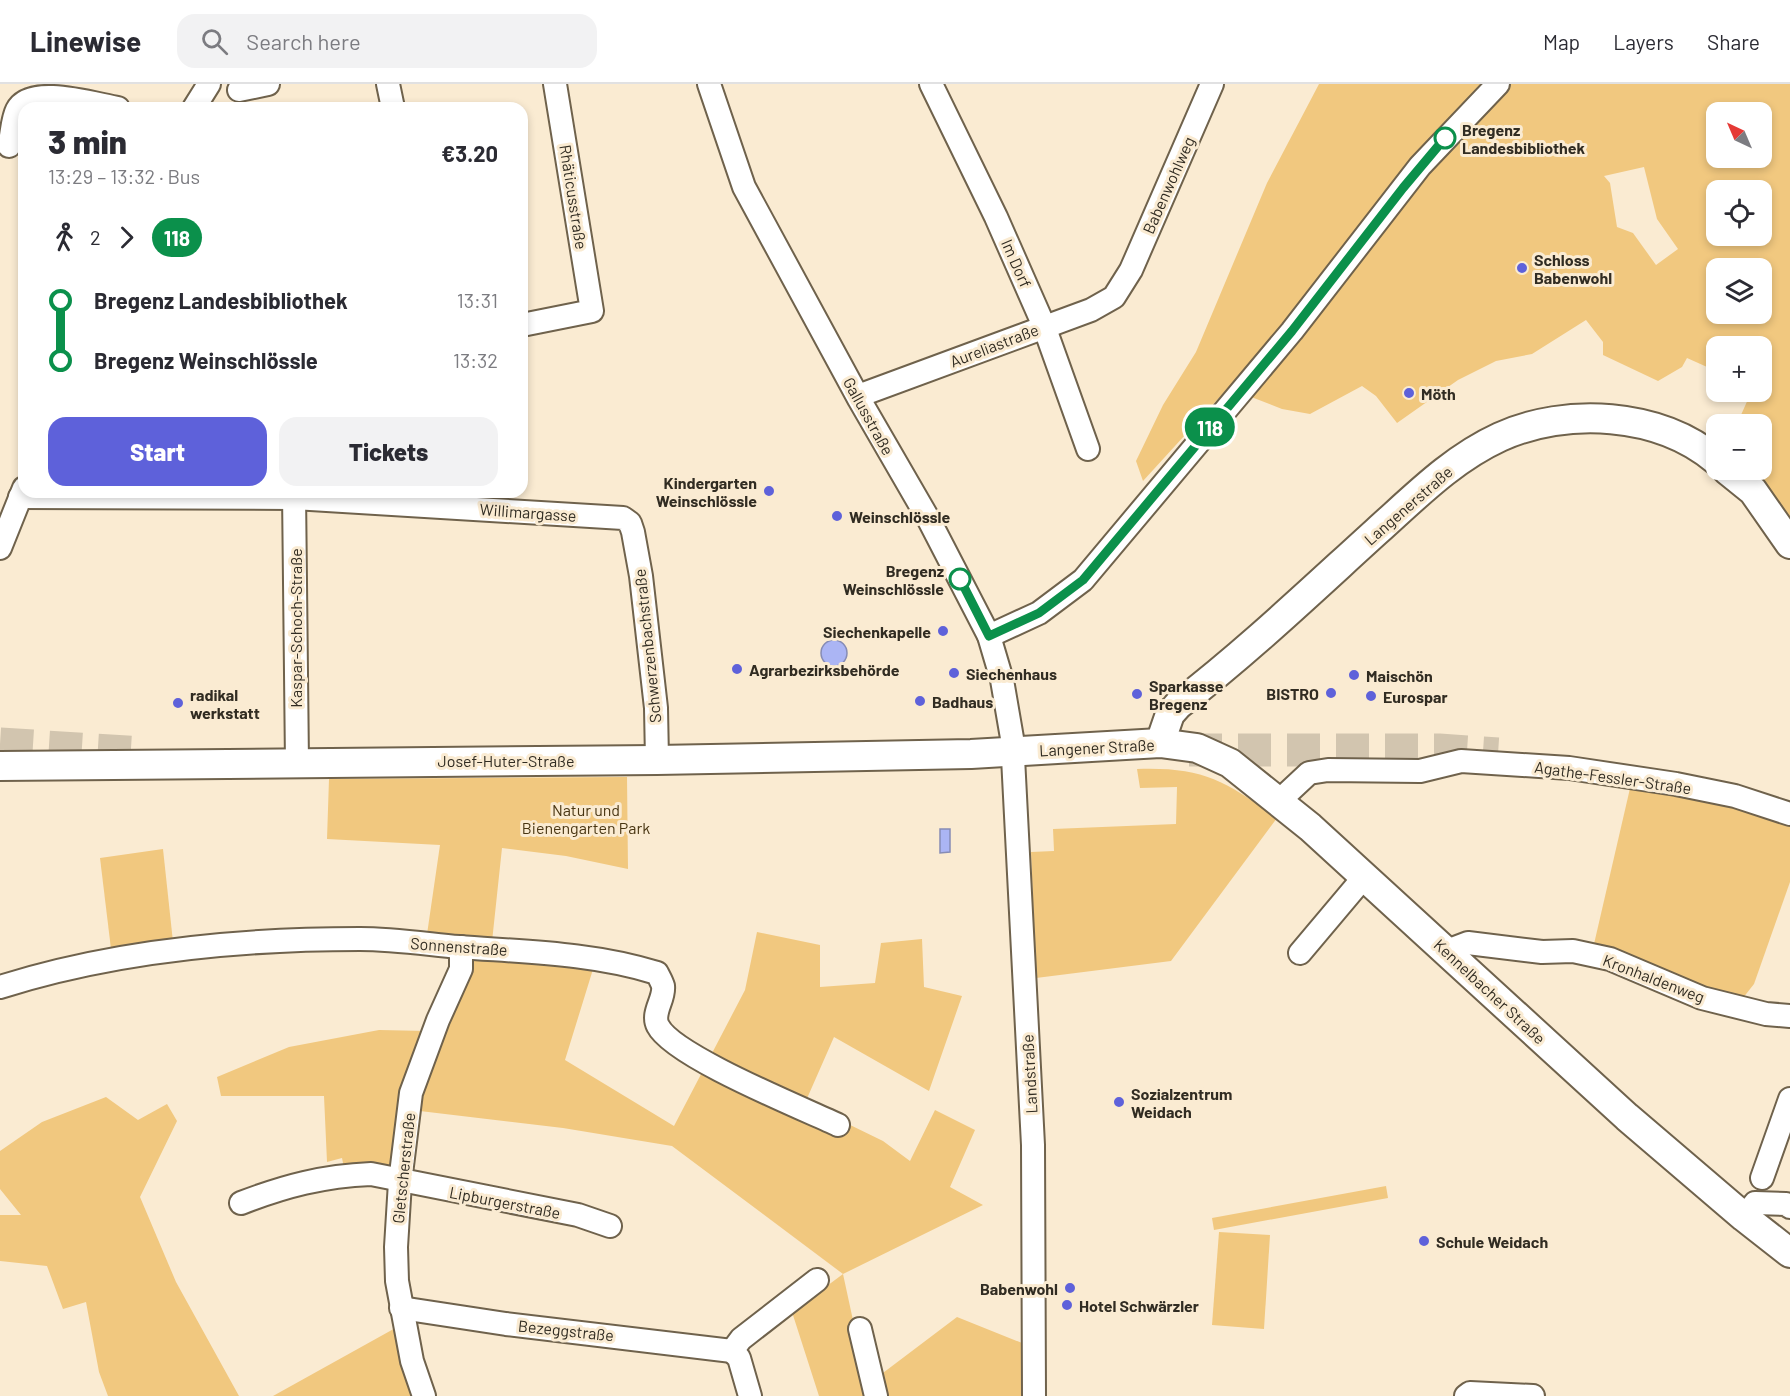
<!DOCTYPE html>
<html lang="en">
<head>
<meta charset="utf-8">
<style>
  :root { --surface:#fff; --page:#f2f2f3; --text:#2b2b33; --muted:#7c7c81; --line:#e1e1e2; --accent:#5e61da }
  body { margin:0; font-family:Barlow,sans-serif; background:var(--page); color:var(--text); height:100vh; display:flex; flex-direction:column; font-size:22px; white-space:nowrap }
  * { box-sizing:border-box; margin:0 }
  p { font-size:20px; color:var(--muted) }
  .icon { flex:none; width:33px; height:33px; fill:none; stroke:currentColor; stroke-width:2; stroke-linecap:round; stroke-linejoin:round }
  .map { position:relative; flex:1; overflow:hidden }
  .details { position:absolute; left:18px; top:18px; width:510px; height:396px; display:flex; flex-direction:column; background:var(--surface); border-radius:18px; box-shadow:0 3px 9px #0003 }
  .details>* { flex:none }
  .badge { padding:0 12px; border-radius:20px; font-size:21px; line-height:39px }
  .needle { width:39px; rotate:316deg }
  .buttons { position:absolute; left:1706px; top:18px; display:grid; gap:12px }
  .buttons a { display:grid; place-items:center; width:66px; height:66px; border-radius:12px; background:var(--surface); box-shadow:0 3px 9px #0003; font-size:30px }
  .map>.badge { position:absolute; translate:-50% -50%; box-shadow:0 0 0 3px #fff }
  .legs { display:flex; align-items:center; gap:9px; height:66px; padding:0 30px; font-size:20px }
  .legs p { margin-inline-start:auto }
  .headline { display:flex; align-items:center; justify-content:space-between; height:102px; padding:0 30px }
  h1 { font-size:33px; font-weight:800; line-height:45px }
  .cta { display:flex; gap:12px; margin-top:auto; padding:12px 30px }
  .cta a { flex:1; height:69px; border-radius:18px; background:var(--accent); color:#fff; font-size:24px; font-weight:800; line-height:69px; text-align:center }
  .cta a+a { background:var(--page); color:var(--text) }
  ul { padding:0 30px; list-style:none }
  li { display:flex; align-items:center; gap:21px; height:60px; font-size:22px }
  li i { display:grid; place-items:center; width:9px; height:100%; margin:0 8px; background:currentColor }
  li i::after { content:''; width:15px; height:15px; margin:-8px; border:4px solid; border-radius:50%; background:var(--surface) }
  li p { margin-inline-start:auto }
  li:first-child i { background:linear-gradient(#0000 50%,currentColor 0) }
  li:last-child i { background:linear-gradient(currentColor 50%,#0000 0) }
  header { display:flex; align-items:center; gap:36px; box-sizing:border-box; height:84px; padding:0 30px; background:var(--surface); border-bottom:2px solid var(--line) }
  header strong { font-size:28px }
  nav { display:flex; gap:33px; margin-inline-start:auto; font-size:21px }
  .search { width:420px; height:54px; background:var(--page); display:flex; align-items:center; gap:15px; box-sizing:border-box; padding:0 21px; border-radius:18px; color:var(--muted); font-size:22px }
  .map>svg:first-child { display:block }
  .green { fill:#f1c87f; fill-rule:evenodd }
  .water { fill:#abb5f4; stroke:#868cb5; stroke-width:1.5 }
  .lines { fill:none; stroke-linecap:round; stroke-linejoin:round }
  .highway-tunnel { stroke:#d2c5af; stroke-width:33; stroke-dasharray:33 16; stroke-linecap:butt }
  .minor-casing { stroke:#6f624c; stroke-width:26 }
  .major-casing { stroke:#6f624c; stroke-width:32 }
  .minor { stroke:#fff; stroke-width:22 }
  .major { stroke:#fff; stroke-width:28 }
  .line-1-casing { stroke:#fff; stroke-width:14 }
  .line-1 { stroke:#0b904b; stroke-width:9 }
  .stop-1-dot { fill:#fff; stroke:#0b904b; stroke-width:3 }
  .poi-dot { fill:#5e61da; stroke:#faebd2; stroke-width:2 }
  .labels { text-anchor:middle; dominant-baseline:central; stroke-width:6; stroke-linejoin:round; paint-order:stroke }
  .stop-label { font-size:16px; font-weight:bold; fill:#312c22; stroke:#faebd2; text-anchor:start }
  .street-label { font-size:16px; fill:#312c22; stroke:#faebd2 }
  .poi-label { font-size:16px; font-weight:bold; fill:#312c22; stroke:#faebd2; text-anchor:start }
  .park-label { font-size:16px; fill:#483512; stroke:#faebd2 }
</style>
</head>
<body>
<header>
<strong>Linewise</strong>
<div class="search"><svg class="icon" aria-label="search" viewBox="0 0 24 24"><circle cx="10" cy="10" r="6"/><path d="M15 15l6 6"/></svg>Search here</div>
<nav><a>Map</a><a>Layers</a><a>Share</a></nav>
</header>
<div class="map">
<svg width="1790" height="1312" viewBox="0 0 1790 1312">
  <rect width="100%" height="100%" fill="#faebd2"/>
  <g class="green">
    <path d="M1319 0H1790V436L1753 386H1761V340H1737L1749 313 1743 308H1761V262H1716V287L1687 274 1682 283 1658 297 1603 271V258L1586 236 1532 270 1496 277 1458 296 1397 339 1376 312 1362 302 1310 330 1282 325 1228 304 1143 397 1136 377 1163 321 1196 268 1267 99ZM1716 28H1761V74H1716ZM1644 83 1657 135 1678 165 1656 181 1633 149 1617 143 1610 99 1604 92ZM1716 106H1761V152H1716ZM1716 184H1761V230H1716Z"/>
    <path d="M1137 685C1203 683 1224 696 1277 734L1171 877 1036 894 1031 768 1054 767 1053 745 1176 740 1177 703 1140 704Z"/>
    <polygon points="627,693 628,785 566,772 502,764 491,867 594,882 565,976 674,1042 745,906 757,848 820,861 820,903 875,899 881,859 922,855 924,903 962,912 929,1007 834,953 805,1019 883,1057 910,1077 935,1026 975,1046 950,1103 983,1121 843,1190 867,1301 957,1233 1022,1259 1022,1312 819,1312 792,1228 843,1190 672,1062 563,1044 403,1025 391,1083 344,1084 342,1074 327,1078 324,1012 221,1012 217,993 289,963 379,946 427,947 453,886 450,870 425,864 440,761 327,755 329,695"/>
    <polygon points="1631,700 1717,717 1790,739 1790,798 1754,900 1739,919 1594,860"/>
    <polygon points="163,765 173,858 111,865 100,774"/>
    <polygon points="106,1013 138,1036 167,1020 177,1037 140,1113 176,1198 239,1312 108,1312 99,1288 86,1218 63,1225 47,1182 0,1177 0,1131 21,1131 0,1105 0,1067 42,1038"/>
    <polygon points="1386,1102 1388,1114 1214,1146 1212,1134"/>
    <polygon points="1219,1148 1270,1151 1264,1245 1212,1241"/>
    <polygon points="399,1242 415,1312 273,1312"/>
  </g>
  <g class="water">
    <circle cx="834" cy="569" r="13"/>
    <polygon points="940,745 950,745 950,768 940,769"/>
  </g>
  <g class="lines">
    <g class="highway-tunnel">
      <polyline points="0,660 142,669"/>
      <polyline points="1189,666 1439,666 1498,670"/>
    </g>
    <g class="minor-casing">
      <g id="minor">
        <polyline points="388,0 393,24"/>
        <polyline points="709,0 744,103 859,315 929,436 989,552 1002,596 1012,654 1033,1061 1034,1312"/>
        <polyline points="931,0 996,133 1044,242 1088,365"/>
        <polyline points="239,6 268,0"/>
        <polyline points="194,24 209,0"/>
        <path d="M9 62C12 51 12 36 17 26 30 0 94 20 118 24"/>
        <polyline points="522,241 592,227 555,0"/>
        <polyline points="858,312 1091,226 1114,213 1131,186 1212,0"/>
        <polyline points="294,408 297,679"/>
        <polyline points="20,413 294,414 623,434 630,439 633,448 641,492 656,624 657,676"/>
        <polyline points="0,464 24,404"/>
        <polyline points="989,552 1039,529 1083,496 1292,247 1420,82 1498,0"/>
        <polyline points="1279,717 1309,689 1328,686 1420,687 1461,677 1569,684 1676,700 1735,712 1790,730"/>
        <polyline points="1447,867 1468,859 1542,868 1573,867 1610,875 1702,914 1766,930 1790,932"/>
        <polyline points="1300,869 1364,793"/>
        <path d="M0 903C114 867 240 855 360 855 393 855 426 860 459 863 526 868 594 869 657 889 659 893 662 898 663 902 665 915 651 929 658 942 673 972 802 1024 838 1041"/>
        <polyline points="1762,1094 1790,1015"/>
        <path d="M241 1119C285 1102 323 1092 371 1090L578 1131 610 1142"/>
        <polyline points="1744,1133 1755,1119 1786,1120 1790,1123"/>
        <polyline points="401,1224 506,1240 732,1267"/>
        <polyline points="860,1245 876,1312"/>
        <polyline points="732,1267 741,1255 817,1196"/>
        <polyline points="732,1267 739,1274 750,1312"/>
        <polyline points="424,1312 412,1277 397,1197 396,1163 400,1098 411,1009 438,936 461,885 461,863"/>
        <polyline points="1466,1312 1470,1309 1533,1312"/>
      </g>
    </g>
    <g class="major-casing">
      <g id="major">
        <polyline points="1727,386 1753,407 1790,460"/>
        <path d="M1160 659 1170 630 1178 621C1248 567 1312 506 1377 447 1416 412 1452 375 1500 353 1566 323 1659 328 1716 376"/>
        <polyline points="0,682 657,676 971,670 1160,659 1197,664 1230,679 1310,743 1627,1033 1744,1133 1790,1169"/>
      </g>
    </g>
    <use href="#minor" class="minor"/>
    <use href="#major" class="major"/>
  </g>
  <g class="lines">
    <g class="line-1-casing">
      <polyline id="line-1" points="960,495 989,552 1039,529 1083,496 1292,247 1403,104 1445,54"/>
    </g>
    <use href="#line-1" class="line-1"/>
  </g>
  <g class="stop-1-dot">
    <circle cx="1445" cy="54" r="10"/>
    <circle cx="960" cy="495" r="10"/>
  </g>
  <g class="poi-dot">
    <circle cx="1522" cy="184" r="6"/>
    <circle cx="1409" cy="309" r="6"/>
    <circle cx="769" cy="407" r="6"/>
    <circle cx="837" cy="432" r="6"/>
    <circle cx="943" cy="547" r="6"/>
    <circle cx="737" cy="585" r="6"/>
    <circle cx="954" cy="589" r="6"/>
    <circle cx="1354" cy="591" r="6"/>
    <circle cx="1331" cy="609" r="6"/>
    <circle cx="1137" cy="610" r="6"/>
    <circle cx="1371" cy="612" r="6"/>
    <circle cx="920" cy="617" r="6"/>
    <circle cx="178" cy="619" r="6"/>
    <circle cx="1119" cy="1018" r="6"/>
    <circle cx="1424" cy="1157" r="6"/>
    <circle cx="1070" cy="1204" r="6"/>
    <circle cx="1067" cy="1221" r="6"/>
  </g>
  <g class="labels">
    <g class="stop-label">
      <text x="1462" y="45">Bregenz<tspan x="1462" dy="18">Landesbibliothek</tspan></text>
      <text x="944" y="486" text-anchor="end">Bregenz<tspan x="944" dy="18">Weinschlössle</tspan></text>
    </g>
    <g class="street-label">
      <text transform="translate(1168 101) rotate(-66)">Babenwohlweg</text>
      <text transform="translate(574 113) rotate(81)">Rhäticusstraße</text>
      <text transform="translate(1017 179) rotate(66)">Im Dorf</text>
      <text transform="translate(994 261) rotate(-21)">Aureliastraße</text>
      <text transform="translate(869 332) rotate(61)">Gallusstraße</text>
      <text transform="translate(1408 421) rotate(-41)">Langenerstraße</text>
      <text transform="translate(528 428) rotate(4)">Willimargasse</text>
      <text transform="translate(295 544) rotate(-90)">Kaspar-Schoch-Straße</text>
      <text transform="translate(647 562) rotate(-96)">Schwerzenbachstraße</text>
      <text transform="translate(1097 663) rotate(-3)">Langener Straße</text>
      <text x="506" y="676">Josef-Huter-Straße</text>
      <text transform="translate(1613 693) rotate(8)">Agathe-Fessler-Straße</text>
      <text transform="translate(459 862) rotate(4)">Sonnenstraße</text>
      <text transform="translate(1654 894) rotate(21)">Kronhaldenweg</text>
      <text transform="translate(1490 907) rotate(43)">Kennelbacher Straße</text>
      <text transform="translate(1029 990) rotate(-93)">Landstraße</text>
      <text transform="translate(403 1084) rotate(-84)">Gletscherstraße</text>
      <text transform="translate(505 1118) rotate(11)">Lipburgerstraße</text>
      <text transform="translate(566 1246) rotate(6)">Bezeggstraße</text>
    </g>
    <g class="poi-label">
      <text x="1534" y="175">Schloss<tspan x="1534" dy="18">Babenwohl</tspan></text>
      <text x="1421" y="309">Möth</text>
      <text x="757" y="398" text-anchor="end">Kindergarten<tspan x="757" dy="18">Weinschlössle</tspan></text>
      <text x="849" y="432">Weinschlössle</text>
      <text x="931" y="547" text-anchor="end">Siechenkapelle</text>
      <text x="749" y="585">Agrarbezirksbehörde</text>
      <text x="966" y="589">Siechenhaus</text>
      <text x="1366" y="591">Maischön</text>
      <text x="1149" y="601">Sparkasse<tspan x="1149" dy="18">Bregenz</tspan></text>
      <text x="1319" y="609" text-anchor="end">BISTRO</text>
      <text x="190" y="610">radikal<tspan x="190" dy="18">werkstatt</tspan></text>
      <text x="1383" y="612">Eurospar</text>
      <text x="932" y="617">Badhaus</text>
      <text x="1131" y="1009">Sozialzentrum<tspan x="1131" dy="18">Weidach</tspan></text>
      <text x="1436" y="1157">Schule Weidach</text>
      <text x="1058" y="1204" text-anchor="end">Babenwohl</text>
      <text x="1079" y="1221">Hotel Schwärzler</text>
    </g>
    <g class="park-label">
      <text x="586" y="725">Natur und<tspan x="586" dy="18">Bienengarten Park</tspan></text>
    </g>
  </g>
</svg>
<div class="buttons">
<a><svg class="needle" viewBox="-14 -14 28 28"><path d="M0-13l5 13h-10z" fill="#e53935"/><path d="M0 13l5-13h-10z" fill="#7c7c81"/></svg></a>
<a><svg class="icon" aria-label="locate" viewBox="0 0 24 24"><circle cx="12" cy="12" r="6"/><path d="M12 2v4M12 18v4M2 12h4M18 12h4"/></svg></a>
<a><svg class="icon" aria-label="layers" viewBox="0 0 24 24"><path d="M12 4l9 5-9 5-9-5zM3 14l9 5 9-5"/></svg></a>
<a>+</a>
<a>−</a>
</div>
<b class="badge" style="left:1210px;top:343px;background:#0b904b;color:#fff">118</b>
<section class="details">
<div class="headline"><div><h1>3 min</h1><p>13:29 – 13:32 · Bus</p></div><b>€3.20</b></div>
<div class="legs"><svg class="icon" aria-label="walk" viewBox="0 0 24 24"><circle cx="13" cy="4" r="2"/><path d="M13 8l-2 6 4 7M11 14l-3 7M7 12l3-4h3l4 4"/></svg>2<svg class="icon" aria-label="forward" viewBox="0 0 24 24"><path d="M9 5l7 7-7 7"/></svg><b class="badge" style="background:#0b904b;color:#fff">118</b></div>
<ul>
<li><i style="color:#0b904b"></i><b>Bregenz Landesbibliothek</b><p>13:31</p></li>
<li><i style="color:#0b904b"></i><b>Bregenz Weinschlössle</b><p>13:32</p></li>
</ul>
<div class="cta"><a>Start</a><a>Tickets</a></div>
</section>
</div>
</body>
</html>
